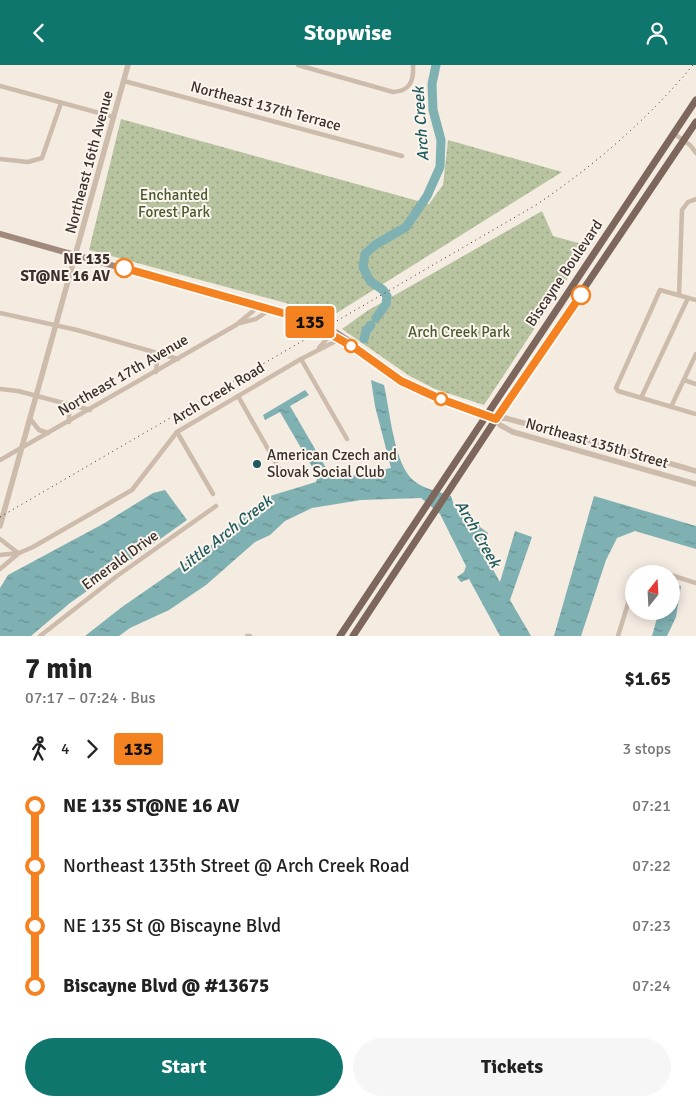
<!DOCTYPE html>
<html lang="en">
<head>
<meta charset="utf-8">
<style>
  :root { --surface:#fff; --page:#f6f6f6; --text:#222; --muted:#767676; --accent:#0f766e }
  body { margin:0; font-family:Signika,sans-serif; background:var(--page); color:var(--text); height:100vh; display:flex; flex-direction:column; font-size:19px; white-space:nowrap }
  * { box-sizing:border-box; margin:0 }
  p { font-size:16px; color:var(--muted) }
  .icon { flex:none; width:28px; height:28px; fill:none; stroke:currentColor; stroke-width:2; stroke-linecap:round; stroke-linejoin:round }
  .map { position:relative; height:571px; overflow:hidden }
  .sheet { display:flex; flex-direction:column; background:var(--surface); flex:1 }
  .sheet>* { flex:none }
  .badge { padding:0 10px; border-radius:4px; font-size:18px; line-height:32px }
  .needle { width:32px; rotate:18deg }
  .fabs { position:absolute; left:625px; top:500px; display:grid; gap:10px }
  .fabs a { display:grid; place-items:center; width:55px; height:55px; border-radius:50%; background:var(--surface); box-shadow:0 2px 12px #0003; font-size:25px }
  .map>.badge { position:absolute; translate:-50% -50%; box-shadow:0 0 0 2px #fff }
  .legs { display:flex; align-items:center; gap:8px; height:55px; padding:0 25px; font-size:16px }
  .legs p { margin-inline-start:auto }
  .headline { display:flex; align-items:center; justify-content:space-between; height:85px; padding:0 25px }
  h1 { font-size:28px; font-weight:800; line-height:38px }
  .action { display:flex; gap:10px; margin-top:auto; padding:10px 25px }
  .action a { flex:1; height:58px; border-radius:30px; background:var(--accent); color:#fff; font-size:20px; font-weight:800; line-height:58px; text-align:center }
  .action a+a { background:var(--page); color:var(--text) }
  ul { padding:0 25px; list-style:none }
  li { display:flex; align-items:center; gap:18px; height:60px; font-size:19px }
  li i { display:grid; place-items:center; width:8px; height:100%; margin:0 6px; background:currentColor }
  li i::after { content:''; width:12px; height:12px; margin:-6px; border:4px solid; border-radius:50%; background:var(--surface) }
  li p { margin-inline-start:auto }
  li:first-child i { background:linear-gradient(#0000 50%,currentColor 0) }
  li:last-child i { background:linear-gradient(currentColor 50%,#0000 0) }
  header { display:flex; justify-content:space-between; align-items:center; height:65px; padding:0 25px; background:var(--accent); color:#fff; font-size:22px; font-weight:800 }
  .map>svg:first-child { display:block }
  .green { fill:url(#green-dots) }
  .water { fill:url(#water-ripples) }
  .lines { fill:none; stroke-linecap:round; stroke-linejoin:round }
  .river { stroke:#7fb0b2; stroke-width:9 }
  .minor { stroke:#cdbbac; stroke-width:4.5 }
  .tertiary { stroke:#cdbbac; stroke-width:5.5 }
  .secondary { stroke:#a18a7d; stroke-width:6 }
  .primary { stroke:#7d675c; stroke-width:7 }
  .rail { stroke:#3b302b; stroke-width:1; stroke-dasharray:1 4; stroke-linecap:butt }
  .line-1-casing { stroke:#fff; stroke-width:11 }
  .line-1 { stroke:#f58220; stroke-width:8 }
  .stop-1-dot { fill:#fff; stroke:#f58220; stroke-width:2.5 }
  .poi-dot { fill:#1f5a5e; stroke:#fbf5ee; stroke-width:2 }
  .labels { text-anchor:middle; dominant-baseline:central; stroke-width:4; stroke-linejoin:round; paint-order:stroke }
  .street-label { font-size:15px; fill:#3b302b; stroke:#fbf5ee }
  .park-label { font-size:15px; fill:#4a5a2e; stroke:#fbf5ee }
  .stop-label { font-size:15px; font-weight:bold; fill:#3b302b; stroke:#fbf5ee; text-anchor:end }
  .poi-label { font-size:15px; fill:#3b302b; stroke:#fbf5ee; text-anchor:start }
  .water-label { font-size:16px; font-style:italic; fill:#1f5a5e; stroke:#fbf5ee }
</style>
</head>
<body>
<header><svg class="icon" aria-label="back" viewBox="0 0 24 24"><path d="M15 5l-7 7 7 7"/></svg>Stopwise<svg class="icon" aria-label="person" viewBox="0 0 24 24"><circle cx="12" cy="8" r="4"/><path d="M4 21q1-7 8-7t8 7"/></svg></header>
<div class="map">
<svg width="696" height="571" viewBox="0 0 696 571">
  <defs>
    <pattern id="green-dots" width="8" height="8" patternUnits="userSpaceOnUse" patternTransform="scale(1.25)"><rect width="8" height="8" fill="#b8c4a0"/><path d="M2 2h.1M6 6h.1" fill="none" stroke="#97a083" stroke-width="1.8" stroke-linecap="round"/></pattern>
    <pattern id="water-ripples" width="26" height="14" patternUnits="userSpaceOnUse" patternTransform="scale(1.25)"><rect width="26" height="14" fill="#7fb0b2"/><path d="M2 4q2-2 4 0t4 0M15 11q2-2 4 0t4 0" fill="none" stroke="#699091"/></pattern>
  </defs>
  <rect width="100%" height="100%" fill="#f4ebe1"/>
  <g class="green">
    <polygon points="121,54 429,139 443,120 448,75 562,107 327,254 286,238 89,185"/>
    <polygon points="542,146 553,171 589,181 484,340 435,324 408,310 342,264 367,246"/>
  </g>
  <g class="water">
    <path d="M371 315 384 320C390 346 394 400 414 416 424 424 440 427 451 431L455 443 480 460V462L488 468C485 492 489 497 500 517L515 466 532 472 510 535 531 571H500L469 514 461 517 457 512 464 507 466 501 440 449 421 433 361 435 312 443 285 456 270 470 255 477 206 520 169 545 130 563 119 571H85L122 542 233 465 249 445 270 431 316 417 318 412 280 347 265 355 263 350 305 325 309 330 290 341 329 408 335 414 391 403 375 341Z"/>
    <polygon points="165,425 187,455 70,538 31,571 0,571 0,523 8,510 103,459 153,428"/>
    <polygon points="594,431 696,461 696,484 635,466 617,473 606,495 581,571 554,571"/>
    <polygon points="671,519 681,521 676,552 667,571 652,571 659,546 671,546"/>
  </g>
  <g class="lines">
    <g class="river">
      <polyline points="376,253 386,239 387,231 383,225 370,216 363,202 365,189 375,180 406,162 427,131 440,102 441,75 433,45 432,19 436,0"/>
      <polyline points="364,274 366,266 371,260"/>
    </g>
    <g class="minor">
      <path d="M298 0 393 27C410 26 414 16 413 0"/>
      <polyline points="124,16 402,91"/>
      <polyline points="0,21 114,52"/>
      <polyline points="673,68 690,80 696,88"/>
      <polyline points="0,94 28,97 42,93 61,38"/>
      <polyline points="679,230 682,145 688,137 696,134"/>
      <polyline points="696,235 660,225 616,323 618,326 696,349"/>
      <polyline points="0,248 77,265 178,294"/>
      <polyline points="240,258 256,254 271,244"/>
      <polyline points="319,283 331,269"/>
      <polyline points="150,286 157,295 156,307"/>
      <polyline points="301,294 347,374"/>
      <polyline points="684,315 696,319"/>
      <polyline points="0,324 18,326 90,345"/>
      <polyline points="238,331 281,407"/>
      <polyline points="641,333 688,233"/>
      <polyline points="66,339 69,347 69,357"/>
      <polyline points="671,342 696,289"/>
      <polyline points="31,355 39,365 48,368"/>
      <polyline points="177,367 213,429"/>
      <polyline points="0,395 236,260 253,246 256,240"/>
      <polyline points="0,474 18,488"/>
      <polyline points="0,490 19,488 33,482 132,425 177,367 301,294 340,274"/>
      <polyline points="0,504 19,488"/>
      <polyline points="640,509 643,504 665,509"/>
      <polyline points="671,510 696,518"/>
      <polyline points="40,571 117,511 216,441"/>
      <polyline points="247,571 250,571"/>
      <polyline points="618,571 634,519"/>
    </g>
    <g class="tertiary">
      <path d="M696 406C632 387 569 370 505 353L496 354 500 360 513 367 696 419"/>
      <polyline points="0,461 128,0"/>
    </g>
    <g class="secondary">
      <polyline points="0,169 304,254 355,283 401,316 437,333 496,354"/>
      <polyline points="312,256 328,262 349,276"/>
    </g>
    <g class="primary">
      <polyline points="340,571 696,35"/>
      <polyline points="353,571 496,354 696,57"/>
    </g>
    <path class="rail" d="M0 452 536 140C595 100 647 55 693 0"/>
  </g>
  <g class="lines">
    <g class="line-1-casing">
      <polyline id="line-1" points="124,203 304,254 355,283 401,316 438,333 496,354 581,230"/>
    </g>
    <use href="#line-1" class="line-1"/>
  </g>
  <g class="stop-1-dot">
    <circle cx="124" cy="203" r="9"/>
    <circle cx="581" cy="230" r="9"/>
    <circle cx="351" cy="281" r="6"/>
    <circle cx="441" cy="334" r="6"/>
  </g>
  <circle class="poi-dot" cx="257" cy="399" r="5"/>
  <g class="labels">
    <g class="street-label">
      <text transform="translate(266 41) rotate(15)">Northeast 137th Terrace</text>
      <text transform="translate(89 97) rotate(-75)">Northeast 16th Avenue</text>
      <text transform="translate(564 208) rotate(-56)">Biscayne Boulevard</text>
      <text transform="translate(123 310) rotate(-30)">Northeast 17th Avenue</text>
      <text transform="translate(218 328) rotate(-31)">Arch Creek Road</text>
      <text transform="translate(597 378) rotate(16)">Northeast 135th Street</text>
      <text transform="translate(120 495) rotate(-36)">Emerald Drive</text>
    </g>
    <g class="park-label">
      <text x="174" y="130">Enchanted<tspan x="174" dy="17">Forest Park</tspan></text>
      <text x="459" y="267">Arch Creek Park</text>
    </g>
    <g class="stop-label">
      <text x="110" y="194">NE 135<tspan x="110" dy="17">ST@NE 16 AV</tspan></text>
    </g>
    <g class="poi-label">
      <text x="267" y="390">American Czech and<tspan x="267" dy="17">Slovak Social Club</tspan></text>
    </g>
    <g class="water-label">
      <text transform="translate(421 59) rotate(-94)">Arch Creek</text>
      <text transform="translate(225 469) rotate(-38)">Little Arch Creek</text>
      <text transform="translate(478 469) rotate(60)">Arch Creek</text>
    </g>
  </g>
</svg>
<div class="fabs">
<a><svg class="needle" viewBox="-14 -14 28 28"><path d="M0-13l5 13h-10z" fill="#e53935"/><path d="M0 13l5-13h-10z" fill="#767676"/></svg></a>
</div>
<b class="badge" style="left:310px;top:257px;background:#f58220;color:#111">135</b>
</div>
<section class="sheet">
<div class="headline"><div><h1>7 min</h1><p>07:17 – 07:24 · Bus</p></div><b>$1.65</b></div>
<div class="legs"><svg class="icon" aria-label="walk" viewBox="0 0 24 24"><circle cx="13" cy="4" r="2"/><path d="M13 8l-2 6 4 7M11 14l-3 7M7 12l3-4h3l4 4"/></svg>4<svg class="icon" aria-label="forward" viewBox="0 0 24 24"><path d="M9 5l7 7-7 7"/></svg><b class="badge" style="background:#f58220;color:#111">135</b><p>3 stops</p></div>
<ul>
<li><i style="color:#f58220"></i><b>NE 135 ST@NE 16 AV</b><p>07:21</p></li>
<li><i style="color:#f58220"></i><span>Northeast 135th Street @ Arch Creek Road</span><p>07:22</p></li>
<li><i style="color:#f58220"></i><span>NE 135 St @ Biscayne Blvd</span><p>07:23</p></li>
<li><i style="color:#f58220"></i><b>Biscayne Blvd @ #13675</b><p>07:24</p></li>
</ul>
<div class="action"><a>Start</a><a>Tickets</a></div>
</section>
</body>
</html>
